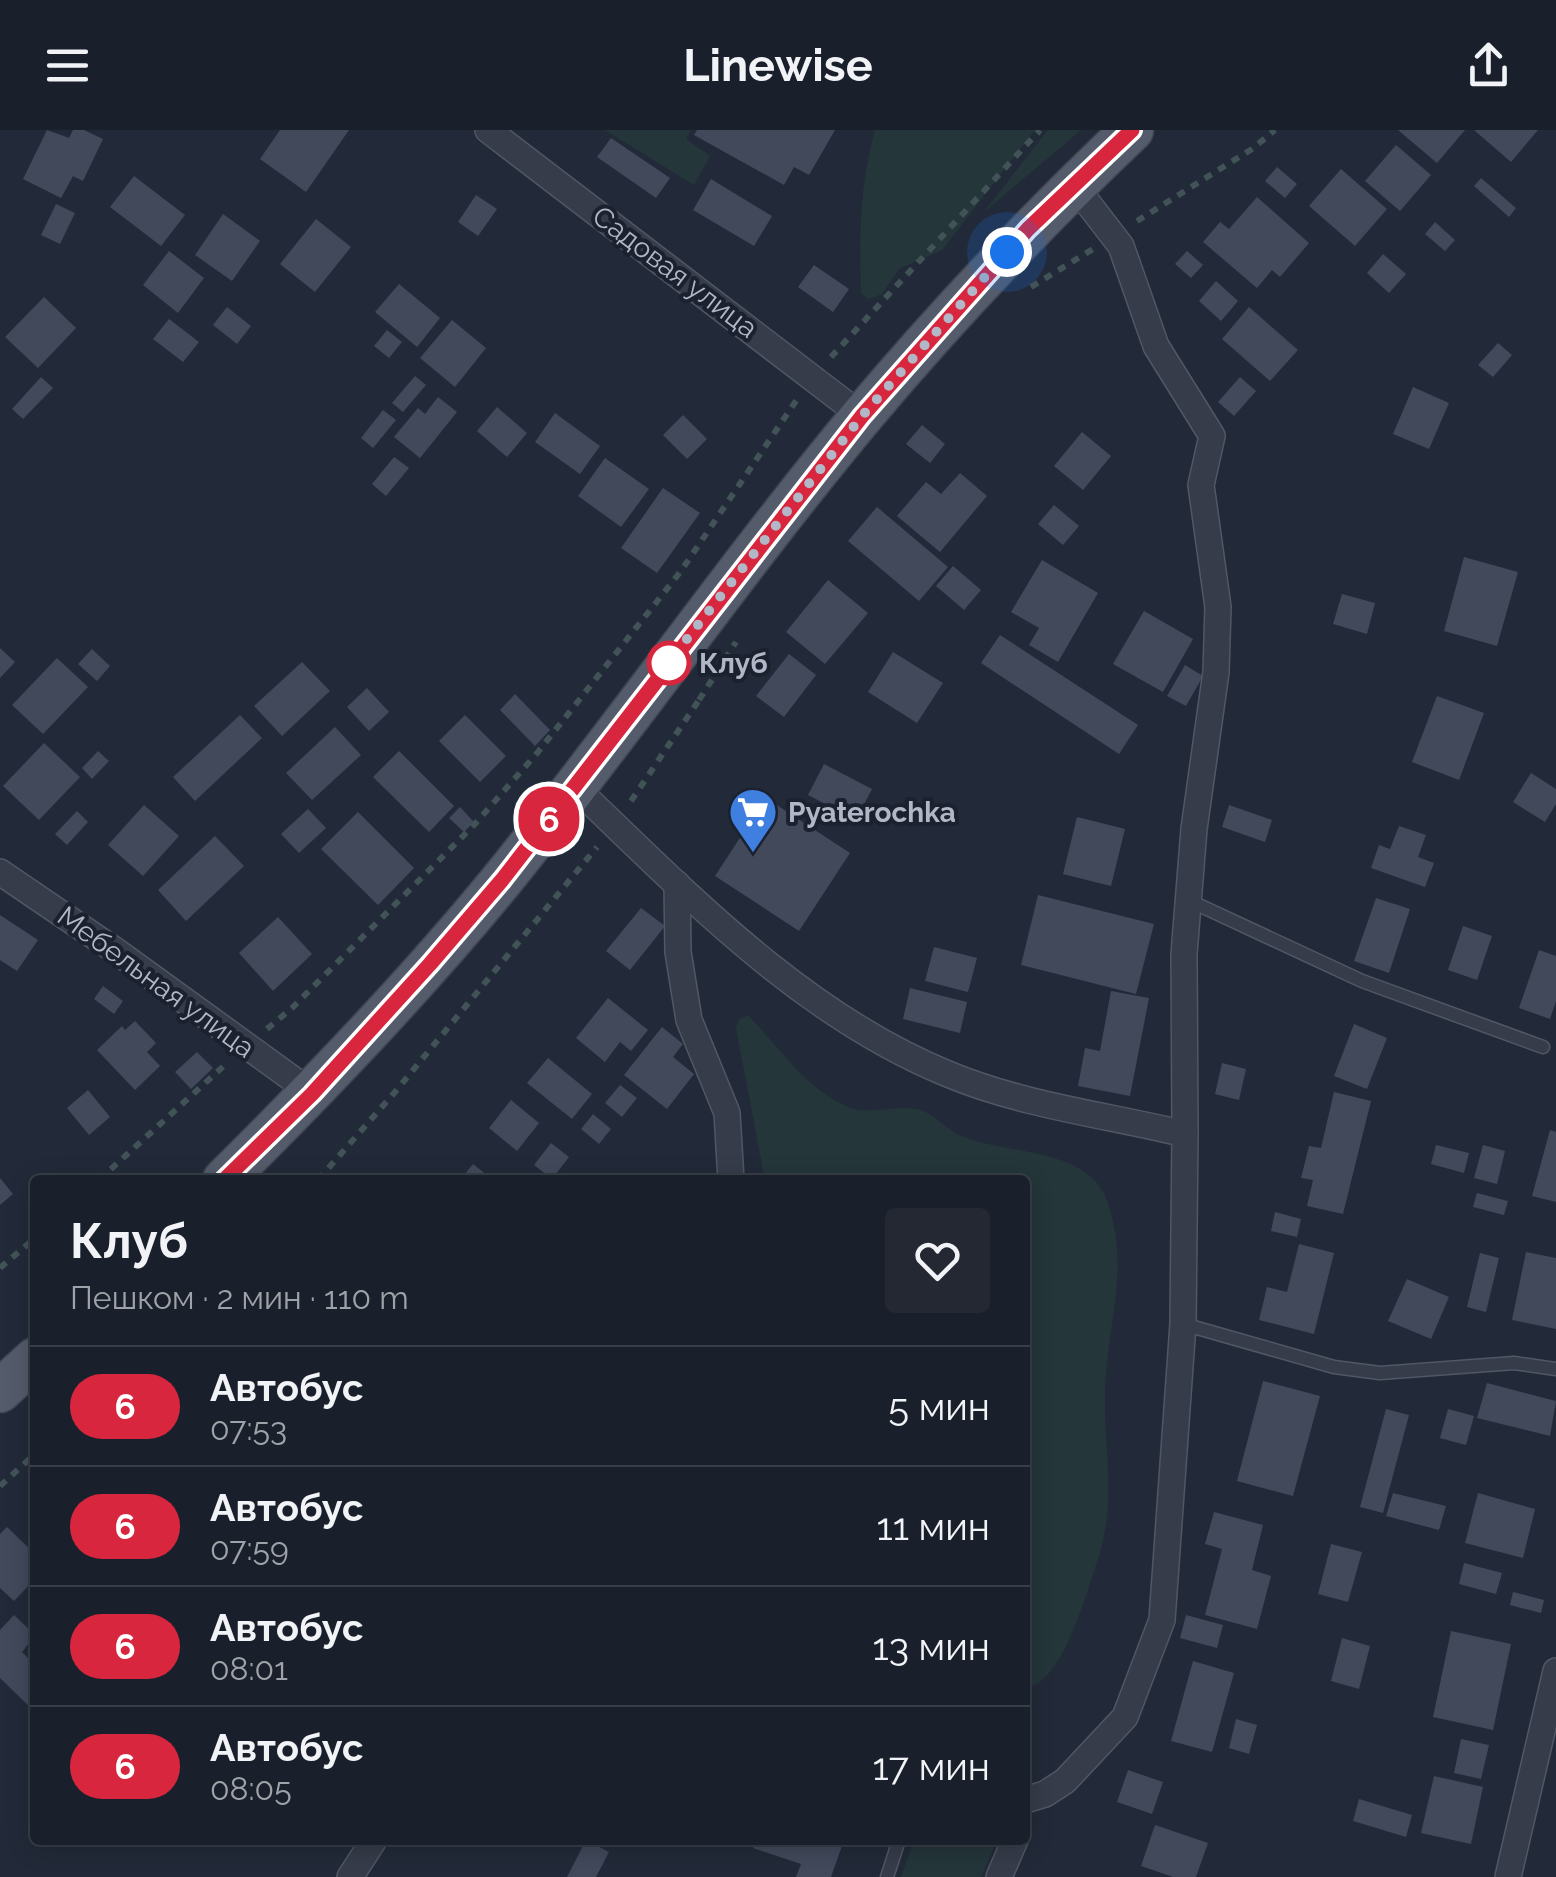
<!DOCTYPE html>
<html lang="ru">
<head>
<meta charset="utf-8">
<style>
  :root { --surface:#1a202b; --page:#232833; --text:#f1f3f6; --muted:#9fa3a9; --line:#383e47 }
  body { margin:0; font-family:Raleway,sans-serif; background:var(--page); color:var(--text); height:100vh; display:flex; flex-direction:column; font-size:38px; white-space:nowrap }
  * { box-sizing:border-box; margin:0 }
  p { font-size:32px; color:var(--muted) }
  .icon { flex:none; width:55px; height:55px; fill:none; stroke:currentColor; stroke-width:2; stroke-linecap:round; stroke-linejoin:round }
  .map { position:relative; flex:1; overflow:hidden }
  .details { position:absolute; left:30px; top:1045px; width:1000px; height:670px; display:flex; flex-direction:column; background:var(--surface); border-radius:10px; box-shadow:0 5px 25px #0003,0 0 0 2px var(--line) }
  .details>* { flex:none }
  .badge { padding:0 20px; border-radius:32px; font-size:35px; line-height:65px }
  .you { position:absolute; width:50px; height:50px; margin:-25px; border:8px solid #fff; border-radius:50%; background:#1a73e8; box-shadow:0 0 0 15px #1a73e833 }
  .map>.badge { position:absolute; translate:-50% -50%; box-shadow:0 0 0 5px #fff }
  .round { display:grid; place-items:center; flex:none; width:105px; height:105px; border-radius:10px; background:var(--page) }
  .overview { display:flex; align-items:center; justify-content:space-between; height:170px; padding:0 40px }
  h1 { font-size:48px; font-weight:700; line-height:75px }
  ul { padding:0; list-style:none }
  li { display:flex; align-items:center; gap:30px; height:120px; padding:0 40px; border-top:2px solid var(--line) }
  li div { flex:1 }
  li b { display:block; font-size:38px }
  li em { font-style:normal }
  li .badge { min-width:110px; font-weight:700; text-align:center }
  header { display:flex; justify-content:space-between; align-items:center; height:130px; padding:0 40px; background:var(--surface); font-size:45px; font-weight:700 }
  .map>svg:first-child { display:block }
  .green { fill:#24363a }
  .building { fill:#41495b }
  .lines { fill:none; stroke-linecap:round; stroke-linejoin:round }
  .lane-casing { stroke:#515764; stroke-width:15 }
  .street-casing { stroke:#515764; stroke-width:28 }
  .primary-casing { stroke:#3f4553; stroke-width:45 }
  .path { stroke:#425357; stroke-width:6; stroke-dasharray:8 8; stroke-linecap:butt }
  .lane { stroke:#363c4a; stroke-width:12 }
  .street { stroke:#363c4a; stroke-width:25 }
  .primary { stroke:#545b6a; stroke-width:42 }
  .line-casing { stroke:#fff; stroke-width:22 }
  .line { stroke:#d7263d; stroke-width:15 }
  .walk { stroke:#b1b7c6; stroke-width:10; stroke-dasharray:0 18 }
  .stop-dot { fill:#fff; stroke:#d7263d; stroke-width:5 }
  .labels { text-anchor:middle; dominant-baseline:central; stroke-width:8; stroke-linejoin:round; paint-order:stroke }
  .street-label { font-size:28px; fill:#b1b7c6; stroke:#1b212e }
  .stop-label { font-size:28px; font-weight:bold; fill:#b1b7c6; stroke:#1b212e; text-anchor:start }
  .poi-label { font-size:28px; font-weight:bold; fill:#b1b7c6; stroke:#1b212e; text-anchor:start }
</style>
</head>
<body>
<header><svg class="icon" aria-label="menu" viewBox="0 0 24 24"><path d="M4 6h16M4 12h16M4 18h16"/></svg>Linewise<svg class="icon" aria-label="share" viewBox="0 0 24 24"><path d="M12 15V3M7 8l5-5 5 5M5 13v7h14v-7"/></svg></header>
<div class="map">
<svg width="1556" height="1747" viewBox="0 0 1556 1747">
  <rect width="100%" height="100%" fill="#222a39"/>
  <g class="green">
    <polygon points="605,0 691,0 686,9 710,26 694,55"/>
    <path d="M875 0H1035L942 120 899 139 882 164 869 169 861 163C860 102 859 60 875 0Z"/>
    <polygon points="1048,0 1081,0 983,83"/>
    <path d="M748 885C777 915 808 961 848 977 868 985 894 976 916 979 932 981 945 999 961 1006 1005 1025 1089 1017 1107 1071 1129 1134 1111 1180 1106 1243 1100 1315 1121 1365 1095 1438 1085 1467 1061 1556 1025 1557V1050H765L736 898 739 890Z"/>
    <polygon points="914,1710 997,1710 981,1747 901,1747"/>
  </g>
  <g class="building">
    <polygon points="47,0 69,8 73,0 84,0 103,9 83,51 73,46 61,68 23,49"/>
    <polygon points="280,0 349,0 306,62 260,29"/>
    <polygon points="697,0 835,0 809,45 794,37 784,55 694,5"/>
    <polygon points="1398,0 1465,0 1437,33"/>
    <polygon points="1474,0 1538,0 1511,32"/>
    <polygon points="611,8 670,48 656,68 597,27"/>
    <polygon points="1396,15 1431,45 1400,81 1365,51"/>
    <polygon points="1277,37 1297,54 1285,68 1265,51"/>
    <polygon points="1341,39 1387,79 1355,116 1309,76"/>
    <polygon points="134,46 185,85 161,116 110,77"/>
    <polygon points="1481,48 1516,78 1509,87 1474,56"/>
    <polygon points="711,49 772,86 754,116 693,80"/>
    <polygon points="476,65 497,79 478,106 458,92"/>
    <polygon points="1257,67 1309,113 1280,147 1272,140 1257,158 1203,112 1220,92 1229,99"/>
    <polygon points="56,74 75,83 60,114 41,105"/>
    <polygon points="223,84 260,111 232,151 195,125"/>
    <polygon points="316,89 351,117 315,162 280,134"/>
    <polygon points="1435,92 1455,110 1445,121 1425,104"/>
    <polygon points="169,121 204,148 178,183 143,155"/>
    <polygon points="1187,121 1203,135 1191,148 1175,134"/>
    <polygon points="1383,124 1406,144 1389,163 1367,143"/>
    <polygon points="814,135 849,159 833,182 798,157"/>
    <polygon points="1216,151 1238,171 1221,191 1199,171"/>
    <polygon points="399,154 440,188 417,217 375,182"/>
    <polygon points="44,167 76,198 38,238 5,207"/>
    <polygon points="227,177 251,196 237,214 213,195"/>
    <polygon points="1249,177 1298,220 1270,251 1222,209"/>
    <polygon points="169,189 199,212 183,232 153,209"/>
    <polygon points="452,190 486,218 455,257 420,228"/>
    <polygon points="387,200 402,212 389,228 374,216"/>
    <polygon points="1498,213 1512,225 1493,247 1478,235"/>
    <polygon points="415,246 426,255 403,282 392,273"/>
    <polygon points="41,247 53,258 23,289 12,279"/>
    <polygon points="1240,247 1256,261 1234,286 1218,272"/>
    <polygon points="1413,257 1449,273 1429,319 1393,304"/>
    <polygon points="438,267 457,282 420,328 394,307 418,278 425,284"/>
    <polygon points="497,277 527,303 507,327 477,301"/>
    <polygon points="383,280 396,290 373,318 361,308"/>
    <polygon points="555,283 600,316 580,344 535,312"/>
    <polygon points="683,285 707,309 687,329 663,305"/>
    <polygon points="922,295 945,314 930,333 906,314"/>
    <polygon points="1082,302 1111,326 1083,360 1054,336"/>
    <polygon points="394,327 409,338 386,366 372,354"/>
    <polygon points="605,328 649,359 621,397 578,366"/>
    <polygon points="960,343 987,366 940,422 897,386 926,352 941,364"/>
    <polygon points="663,358 700,383 657,443 621,418"/>
    <polygon points="1054,375 1079,396 1063,415 1038,394"/>
    <polygon points="877,377 948,437 919,471 848,411"/>
    <polygon points="1464,427 1518,442 1497,516 1444,501"/>
    <polygon points="1042,430 1098,463 1058,532 1029,515 1039,498 1011,482"/>
    <polygon points="953,436 981,460 964,480 936,456"/>
    <polygon points="828,450 868,483 825,534 786,502"/>
    <polygon points="1342,464 1375,473 1367,504 1333,494"/>
    <polygon points="1144,481 1193,509 1163,562 1113,534"/>
    <polygon points="1000,505 1138,595 1119,624 981,533"/>
    <polygon points="0,518 15,532 0,548"/>
    <polygon points="92,519 110,536 97,551 78,534"/>
    <polygon points="893,522 943,553 917,593 868,562"/>
    <polygon points="789,524 816,545 784,587 756,566"/>
    <polygon points="57,528 88,557 43,604 12,575"/>
    <polygon points="302,532 330,561 282,606 254,576"/>
    <polygon points="1185,535 1203,546 1186,576 1167,566"/>
    <polygon points="367,558 389,582 369,601 347,577"/>
    <polygon points="515,564 550,600 535,616 500,580"/>
    <polygon points="1437,566 1484,583 1459,650 1412,632"/>
    <polygon points="240,585 262,608 195,671 173,647"/>
    <polygon points="465,585 506,626 480,652 439,611"/>
    <polygon points="335,597 361,625 312,670 286,643"/>
    <polygon points="44,613 80,647 39,690 3,656"/>
    <polygon points="98,621 109,631 92,649 82,638"/>
    <polygon points="399,621 454,676 429,702 373,647"/>
    <polygon points="824,634 872,659 856,690 808,665"/>
    <polygon points="1531,643 1556,659 1556,674 1545,692 1513,672"/>
    <polygon points="766,668 850,723 799,801 715,746"/>
    <polygon points="144,675 179,706 143,746 108,715"/>
    <polygon points="1229,675 1272,690 1265,712 1222,697"/>
    <polygon points="460,677 474,692 464,702 449,688"/>
    <polygon points="308,679 326,698 299,723 281,704"/>
    <polygon points="77,681 88,692 67,715 55,704"/>
    <polygon points="358,682 414,738 378,775 321,719"/>
    <polygon points="1077,687 1125,699 1111,756 1063,744"/>
    <polygon points="1399,696 1426,705 1418,727 1434,733 1425,757 1371,738 1379,715 1390,719"/>
    <polygon points="215,706 244,736 186,791 158,760"/>
    <polygon points="1038,765 1154,794 1136,864 1021,835"/>
    <polygon points="1376,768 1410,779 1389,843 1354,831"/>
    <polygon points="641,778 665,796 630,840 606,821"/>
    <polygon points="0,785 38,810 17,841 0,830"/>
    <polygon points="278,787 312,824 273,861 239,823"/>
    <polygon points="1463,796 1492,806 1477,850 1448,840"/>
    <polygon points="934,817 977,828 968,862 925,851"/>
    <polygon points="1539,820 1556,826 1556,871 1550,889 1519,878"/>
    <polygon points="103,856 123,871 114,884 94,869"/>
    <polygon points="910,858 967,872 960,903 903,889"/>
    <polygon points="1111,861 1149,868 1130,966 1078,956 1085,918 1100,921"/>
    <polygon points="608,868 648,900 631,921 620,912 605,932 576,908"/>
    <polygon points="135,891 156,913 147,922 160,936 135,960 97,920 122,896 125,900"/>
    <polygon points="1354,894 1387,908 1367,959 1334,946"/>
    <polygon points="662,897 683,914 673,927 694,944 667,979 624,945"/>
    <polygon points="197,922 213,938 191,959 175,942"/>
    <polygon points="548,928 592,964 572,989 527,953"/>
    <polygon points="1222,933 1246,939 1239,970 1215,964"/>
    <polygon points="620,955 637,968 622,987 605,973"/>
    <polygon points="88,960 110,987 89,1005 67,978"/>
    <polygon points="1334,962 1371,971 1343,1084 1307,1076 1313,1050 1301,1048 1309,1016 1321,1018"/>
    <polygon points="511,970 539,993 517,1021 489,998"/>
    <polygon points="593,984 611,999 599,1014 581,999"/>
    <polygon points="1550,1000 1556,1002 1556,1072 1532,1066"/>
    <polygon points="551,1013 569,1027 552,1049 534,1035"/>
    <polygon points="1436,1015 1469,1023 1464,1043 1431,1034"/>
    <polygon points="1483,1015 1505,1021 1497,1054 1474,1048"/>
    <polygon points="473,1034 493,1050 460,1050"/>
    <polygon points="0,1048 13,1064 0,1075"/>
    <polygon points="1477,1063 1508,1071 1504,1085 1473,1077"/>
    <polygon points="1275,1082 1301,1089 1297,1107 1271,1101"/>
    <polygon points="1299,1114 1334,1123 1314,1204 1259,1190 1267,1157 1287,1162"/>
    <polygon points="1526,1122 1556,1128 1556,1199 1512,1190"/>
    <polygon points="1480,1123 1499,1128 1486,1182 1467,1177"/>
    <polygon points="1407,1149 1449,1167 1431,1209 1388,1191"/>
    <polygon points="1263,1251 1320,1266 1293,1366 1237,1351"/>
    <polygon points="1487,1253 1556,1271 1550,1306 1477,1288"/>
    <polygon points="1386,1279 1409,1285 1383,1383 1360,1377"/>
    <polygon points="1448,1279 1474,1286 1466,1315 1440,1308"/>
    <polygon points="1393,1363 1446,1376 1439,1400 1386,1386"/>
    <polygon points="1478,1363 1535,1379 1523,1428 1465,1413"/>
    <polygon points="1214,1382 1263,1395 1252,1440 1271,1446 1257,1499 1205,1485 1222,1419 1205,1414"/>
    <polygon points="7,1397 35,1424 35,1449 14,1471 0,1458 0,1404"/>
    <polygon points="1331,1414 1362,1422 1348,1472 1318,1464"/>
    <polygon points="1464,1433 1502,1443 1496,1464 1459,1454"/>
    <polygon points="1513,1462 1544,1470 1541,1483 1510,1475"/>
    <polygon points="14,1485 35,1505 22,1522 35,1535 35,1582 0,1548 0,1500"/>
    <polygon points="1186,1485 1223,1495 1217,1518 1180,1508"/>
    <polygon points="1451,1501 1511,1514 1493,1600 1433,1587"/>
    <polygon points="1342,1508 1370,1516 1359,1559 1331,1551"/>
    <polygon points="1193,1531 1234,1543 1212,1622 1171,1611"/>
    <polygon points="1236,1589 1257,1595 1249,1624 1229,1618"/>
    <polygon points="1461,1609 1489,1615 1481,1649 1454,1643"/>
    <polygon points="1128,1640 1163,1652 1152,1684 1117,1672"/>
    <polygon points="1434,1646 1483,1657 1471,1714 1421,1703"/>
    <polygon points="1359,1669 1412,1685 1406,1707 1353,1691"/>
    <polygon points="1155,1695 1208,1713 1196,1747 1173,1747 1141,1736"/>
    <polygon points="586,1710 609,1722 596,1747 567,1747"/>
    <polygon points="756,1710 844,1710 831,1747 796,1747 801,1734 753,1718"/>
  </g>
  <g class="lines">
    <g class="lane-casing">
      <g id="lane">
        <polyline points="1188,770 1362,851 1543,917"/>
        <polyline points="1183,1194 1334,1237 1380,1243 1514,1233 1556,1239"/>
        <polyline points="887,1747 899,1710"/>
      </g>
    </g>
    <g class="street-casing">
      <g id="street">
        <polyline points="488,0 862,286"/>
        <polyline points="1074,55 1121,116 1156,216 1212,306 1201,355 1218,477 1216,542 1194,699 1184,824 1185,1004"/>
        <path d="M574 656C686 763 801 884 948 944 1022 975 1106 985 1185 1004L1183 1194 1162 1490 1125 1587 1065 1651 1045 1664 1025 1670"/>
        <polyline points="0,742 116,821 312,963"/>
        <polyline points="677,754 678,822 689,890 727,983 731,1050"/>
        <polyline points="350,1747 374,1710"/>
        <polyline points="999,1747 1015,1710"/>
        <polyline points="1508,1747 1556,1541"/>
      </g>
    </g>
    <g class="primary-casing">
      <g id="primary">
        <path d="M224 1050C321 954 415 856 501 751 625 598 737 436 862 286 947 185 1037 90 1132 0"/>
        <polyline points="0,1261 35,1229"/>
      </g>
    </g>
    <g class="path">
      <polyline points="1137,91 1252,19 1275,0"/>
      <polyline points="1031,157 1093,119"/>
      <polyline points="831,227 1040,0"/>
      <polyline points="699,570 736,512"/>
      <polyline points="631,671 699,570"/>
      <polyline points="267,899 292,878 474,695 538,622 681,441 798,268"/>
      <polyline points="99,1050 227,933"/>
      <polyline points="318,1050 395,962 597,717"/>
      <polyline points="0,1138 35,1108"/>
      <polyline points="0,1356 35,1324"/>
    </g>
    <use href="#lane" class="lane"/>
    <use href="#street" class="street"/>
    <use href="#primary" class="primary"/>
  </g>
  <g class="lines">
    <g class="line-casing">
      <polyline id="line" points="224,1050 312,964 430,834 502,750 862,286 1028,99 1132,0"/>
    </g>
    <use href="#line" class="line"/>
    <polyline class="walk" points="669,533 661,542 862,286 1007,122"/>
  </g>
  <defs>
    <g id="supermarket-pin" transform="scale(2.5)"><path d="M0 17L-7.5 6A9.5 9.5 0 1 1 7.5 6Z" fill="#3f7fe0" stroke="#1b212e"/><path d="M-6-5.5h2.5l.6 2H6L4.5 2H-2.5L-4.4-4H-6ZM-1.5 3.2a1.3 1.3 0 1 0 .1 0ZM3 3.2a1.3 1.3 0 1 0 .1 0Z" fill="#fff"/></g>
  </defs>
  <g fill-rule="evenodd">
    <use href="#supermarket-pin" x="753" y="682"/>
  </g>
  <circle class="stop-dot" cx="669" cy="533" r="20"/>
  <g class="labels">
    <g class="street-label">
      <text transform="translate(675 142) rotate(37)">Садовая улица</text>
      <text transform="translate(156 852) rotate(36)">Мебельная улица</text>
    </g>
    <g class="stop-label">
      <text x="699" y="533">Клуб</text>
    </g>
    <g class="poi-label">
      <text x="788" y="682">Pyaterochka</text>
    </g>
  </g>
</svg>
<div class="you" style="left:1007px;top:122px"></div>
<b class="badge" style="left:549px;top:689px;background:#d7263d;color:#fff">6</b>
<section class="details">
<div class="overview"><div><h1>Клуб</h1><p>Пешком · 2 мин · 110 m</p></div><a class="round"><svg class="icon" aria-label="heart" viewBox="0 0 24 24"><path d="M12 20l-8-8c-3-5 5-10 8-4 3-6 11-1 8 4z"/></svg></a></div>
<ul>
<li><span class="badge" style="background:#d7263d;color:#fff">6</span><div><b>Автобус</b><p>07:53</p></div><em>5 мин</em></li>
<li><span class="badge" style="background:#d7263d;color:#fff">6</span><div><b>Автобус</b><p>07:59</p></div><em>11 мин</em></li>
<li><span class="badge" style="background:#d7263d;color:#fff">6</span><div><b>Автобус</b><p>08:01</p></div><em>13 мин</em></li>
<li><span class="badge" style="background:#d7263d;color:#fff">6</span><div><b>Автобус</b><p>08:05</p></div><em>17 мин</em></li>
</ul>
</section>
</div>
</body>
</html>
